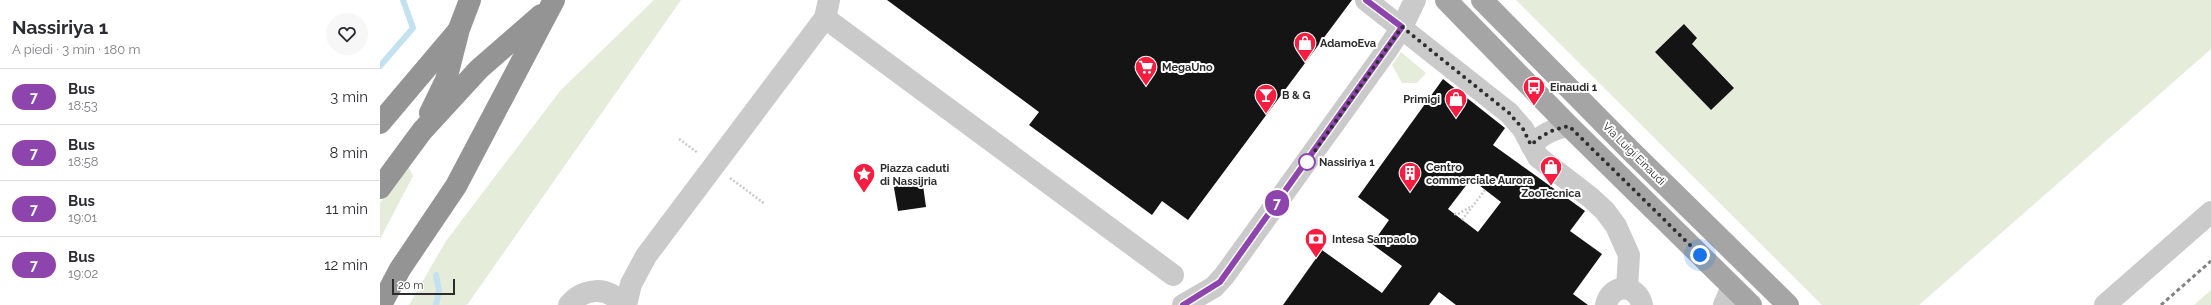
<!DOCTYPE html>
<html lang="it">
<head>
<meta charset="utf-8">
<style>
  :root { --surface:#fff; --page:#f7f7f7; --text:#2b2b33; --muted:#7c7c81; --line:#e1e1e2 }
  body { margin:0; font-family:Raleway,sans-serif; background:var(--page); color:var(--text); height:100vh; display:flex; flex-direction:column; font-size:15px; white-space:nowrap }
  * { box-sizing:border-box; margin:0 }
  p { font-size:13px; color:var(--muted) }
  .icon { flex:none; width:22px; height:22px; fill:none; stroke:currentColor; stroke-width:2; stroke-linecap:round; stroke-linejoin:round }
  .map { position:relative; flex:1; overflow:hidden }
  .drawer { display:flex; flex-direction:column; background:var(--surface); width:380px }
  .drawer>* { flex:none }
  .badge { padding:0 8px; border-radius:13px; font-size:14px; line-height:26px }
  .scale { position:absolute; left:12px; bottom:10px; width:63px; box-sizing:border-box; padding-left:4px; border:2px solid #2d2d2d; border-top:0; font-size:11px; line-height:14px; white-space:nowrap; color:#2d2d2d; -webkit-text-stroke:3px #fff; paint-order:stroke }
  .you { position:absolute; width:20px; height:20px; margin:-10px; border:3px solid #fff; border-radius:50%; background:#1a73e8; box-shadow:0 0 0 6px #1a73e833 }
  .map>.badge { position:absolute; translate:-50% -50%; box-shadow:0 0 0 2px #fff }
  .round { display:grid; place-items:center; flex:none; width:42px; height:42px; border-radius:21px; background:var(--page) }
  .summary { display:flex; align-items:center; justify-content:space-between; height:68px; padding:0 12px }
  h1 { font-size:19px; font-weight:700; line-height:30px }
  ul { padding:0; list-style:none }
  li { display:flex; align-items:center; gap:12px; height:56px; padding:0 12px; border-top:1px solid var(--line) }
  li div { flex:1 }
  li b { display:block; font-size:15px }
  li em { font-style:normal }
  li .badge { min-width:44px; font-weight:700; text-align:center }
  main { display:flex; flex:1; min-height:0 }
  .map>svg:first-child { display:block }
  .green { fill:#e5ecd9; fill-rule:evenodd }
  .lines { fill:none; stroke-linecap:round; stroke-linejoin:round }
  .stream { stroke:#c3e1ef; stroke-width:6 }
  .building { fill:#141414; fill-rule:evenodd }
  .path { stroke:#cacaca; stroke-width:2.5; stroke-dasharray:2 2; stroke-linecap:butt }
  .minor { stroke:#cacaca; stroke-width:22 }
  .major { stroke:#a5a5a5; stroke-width:22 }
  .highway { stroke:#949494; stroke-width:22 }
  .rail { stroke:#828282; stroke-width:3; stroke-dasharray:4 3; stroke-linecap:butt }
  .line-casing { stroke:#fff; stroke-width:9 }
  .line { stroke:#8e44ad; stroke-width:6 }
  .walk { stroke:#2d2d2d; stroke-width:4; stroke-dasharray:0 7.2 }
  .stop-dot { fill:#fff; stroke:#8e44ad; stroke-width:2 }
  .labels { text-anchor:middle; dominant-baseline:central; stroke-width:4; stroke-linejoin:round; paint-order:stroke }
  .poi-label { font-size:11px; font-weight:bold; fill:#2d2d2d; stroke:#fff; text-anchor:start }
  .street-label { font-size:11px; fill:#2d2d2d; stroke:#fff }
  .stop-label { font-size:11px; font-weight:bold; fill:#2d2d2d; stroke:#fff; text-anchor:start }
</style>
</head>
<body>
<main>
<section class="drawer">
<div class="summary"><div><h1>Nassiriya 1</h1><p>A piedi · 3 min · 180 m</p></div><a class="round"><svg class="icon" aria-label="heart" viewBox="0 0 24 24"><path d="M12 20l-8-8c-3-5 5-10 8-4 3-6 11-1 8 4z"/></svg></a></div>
<ul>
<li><span class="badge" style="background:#8e44ad;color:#fff">7</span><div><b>Bus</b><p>18:53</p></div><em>3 min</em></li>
<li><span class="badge" style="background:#8e44ad;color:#fff">7</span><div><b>Bus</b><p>18:58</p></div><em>8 min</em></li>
<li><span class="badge" style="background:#8e44ad;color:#fff">7</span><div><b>Bus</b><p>19:01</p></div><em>11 min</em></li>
<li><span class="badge" style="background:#8e44ad;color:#fff">7</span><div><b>Bus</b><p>19:02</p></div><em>12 min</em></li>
</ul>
</section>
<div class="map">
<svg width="1831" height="305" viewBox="0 0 1831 305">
  <rect width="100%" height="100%" fill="#fff"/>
  <g class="green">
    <polygon points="274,0 301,0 87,305 29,305 66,241 180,91"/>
    <path d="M1136 0H1831V49L1539 305H1442ZM1304 24 1317 38 1312 44 1354 87 1331 110 1275 52Z"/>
    <polygon points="1021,52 1046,73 1037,83 1022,83 1012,65"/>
    <polygon points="27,164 33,176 0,239 0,203"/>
    <polygon points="1831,290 1831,305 1814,305"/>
  </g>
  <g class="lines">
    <g class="stream">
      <polyline points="0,66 33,28 23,0"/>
      <polyline points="56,305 59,290 56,275"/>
    </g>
  </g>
  <g class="building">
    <polygon points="507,0 972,0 808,220 782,201 772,215 649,125 659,112"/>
    <polygon points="1304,24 1317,38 1312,44 1354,88 1331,110 1275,52"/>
    <path d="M1063 79 1125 128 1113 145 1205 211 1190 231 1222 254 1193 294 1208 305H1076L1059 292 1049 305H903L942 250 1002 293 1022 266 992 244 1009 220 978 197ZM1091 179 1121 202 1098 232 1068 209Z"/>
    <polygon points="542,178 546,207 518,211 513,182"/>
  </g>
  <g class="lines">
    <g class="path">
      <polyline points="299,139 318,153"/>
      <polyline points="350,178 385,204"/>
      <polyline points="1074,214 1078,214 1090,207"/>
      <polyline points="1082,220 1105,190"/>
    </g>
    <g class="minor">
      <polyline points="986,0 1129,113 1143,129 1158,157 1211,198 1225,211 1236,226 1249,255 1247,288"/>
      <polyline points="445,18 793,275"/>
      <path d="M1151 145C1163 134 1173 129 1189 126"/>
      <path d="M189 305C203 288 229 285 242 305"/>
      <polyline points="246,305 251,284 266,256 445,18 449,0"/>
      <polyline points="803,305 834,287 844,276 1007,50 1022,27 1035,0"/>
      <path d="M1226 305C1231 283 1257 283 1262 305"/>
      <polyline points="1344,305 1352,287"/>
      <polyline points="1725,305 1831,212"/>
    </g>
    <g class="major">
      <polyline points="1066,0 1189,126 1371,305"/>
      <polyline points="1102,0 1254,154 1408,305"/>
    </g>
    <g class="highway">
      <polyline points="50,113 66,80 79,29 90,0"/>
      <polyline points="0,123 77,32"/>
      <polyline points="0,188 42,131 99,69 161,15"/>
      <polyline points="1,305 20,269 76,186 174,0"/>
    </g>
    <polyline class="rail" points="1781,305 1831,261"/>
  </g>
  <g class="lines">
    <g class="line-casing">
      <polyline id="line" points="803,305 840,282 1022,27 986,0"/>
    </g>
    <use href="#line" class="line"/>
    <path class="walk" d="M927 162 1022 27 1129 113 1143 129 1151 145C1163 134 1173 129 1189 126L1320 255"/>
  </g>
  <defs>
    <g id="shop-pin" transform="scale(1.15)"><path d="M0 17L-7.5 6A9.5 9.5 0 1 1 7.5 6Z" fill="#f61d40" stroke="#fff"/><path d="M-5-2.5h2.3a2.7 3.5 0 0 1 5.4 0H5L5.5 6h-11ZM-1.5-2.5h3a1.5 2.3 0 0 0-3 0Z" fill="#fff"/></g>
    <g id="supermarket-pin" transform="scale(1.15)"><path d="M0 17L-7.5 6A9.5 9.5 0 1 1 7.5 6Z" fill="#f61d40" stroke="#fff"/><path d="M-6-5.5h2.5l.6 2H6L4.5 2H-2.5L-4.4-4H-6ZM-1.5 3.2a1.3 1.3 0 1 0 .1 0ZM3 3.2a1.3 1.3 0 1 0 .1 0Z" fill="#fff"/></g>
    <g id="bus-pin" transform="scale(1.15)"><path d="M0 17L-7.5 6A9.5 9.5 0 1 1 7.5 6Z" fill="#f61d40" stroke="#fff"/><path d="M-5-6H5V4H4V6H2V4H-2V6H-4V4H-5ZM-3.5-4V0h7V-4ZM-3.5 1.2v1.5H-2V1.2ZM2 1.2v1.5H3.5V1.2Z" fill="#fff"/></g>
    <g id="bar-pin" transform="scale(1.15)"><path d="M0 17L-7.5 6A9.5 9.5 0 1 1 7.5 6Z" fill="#f61d40" stroke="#fff"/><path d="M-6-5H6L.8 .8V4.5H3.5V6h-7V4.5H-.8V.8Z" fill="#fff"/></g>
    <g id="building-pin" transform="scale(1.15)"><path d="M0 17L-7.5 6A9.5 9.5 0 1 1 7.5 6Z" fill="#f61d40" stroke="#fff"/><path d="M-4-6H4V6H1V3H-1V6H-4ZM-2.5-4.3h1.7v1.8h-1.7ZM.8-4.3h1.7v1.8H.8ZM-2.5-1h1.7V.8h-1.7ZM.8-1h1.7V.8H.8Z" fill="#fff"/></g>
    <g id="sight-pin" transform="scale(1.15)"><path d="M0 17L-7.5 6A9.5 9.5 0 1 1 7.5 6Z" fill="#f61d40" stroke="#fff"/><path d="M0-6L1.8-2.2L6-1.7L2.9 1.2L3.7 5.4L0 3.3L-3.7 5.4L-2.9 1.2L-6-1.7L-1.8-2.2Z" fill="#fff"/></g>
    <g id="bank-pin" transform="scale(1.15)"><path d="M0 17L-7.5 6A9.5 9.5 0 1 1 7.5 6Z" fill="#f61d40" stroke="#fff"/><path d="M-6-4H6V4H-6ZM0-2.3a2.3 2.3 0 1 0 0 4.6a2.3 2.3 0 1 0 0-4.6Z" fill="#fff"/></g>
  </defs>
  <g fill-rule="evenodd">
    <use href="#shop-pin" x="925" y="43"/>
    <use href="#supermarket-pin" x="766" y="67"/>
    <use href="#bus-pin" x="1154" y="87"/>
    <use href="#bar-pin" x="886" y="95"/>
    <use href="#shop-pin" x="1076" y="99"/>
    <use href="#shop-pin" x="1171" y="167"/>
    <use href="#building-pin" x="1030" y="173"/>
    <use href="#sight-pin" x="484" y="174"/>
    <use href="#bank-pin" x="936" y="239"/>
  </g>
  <circle class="stop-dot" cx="927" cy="162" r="8"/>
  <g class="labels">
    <g class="poi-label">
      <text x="940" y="43">AdamoEva</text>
      <text x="782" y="67">MegaUno</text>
      <text x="1170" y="87">Einaudi 1</text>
      <text x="902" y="95">B &amp; G</text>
      <text x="1060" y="99" text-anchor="end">Primigi</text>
      <text x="1046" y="167">Centro<tspan x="1046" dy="13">commerciale Aurora</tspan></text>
      <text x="500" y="168">Piazza caduti<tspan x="500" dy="13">di Nassijria</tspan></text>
      <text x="1171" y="193" text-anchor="middle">ZooTecnica</text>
      <text x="952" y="239">Intesa Sanpaolo</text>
    </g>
    <g class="street-label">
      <text transform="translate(1254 154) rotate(45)">Via Luigi Einaudi</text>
    </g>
    <g class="stop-label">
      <text x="939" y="162">Nassiriya 1</text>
    </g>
  </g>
</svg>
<div class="scale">20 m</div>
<div class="you" style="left:1320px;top:255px"></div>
<b class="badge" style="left:897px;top:203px;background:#8e44ad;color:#fff">7</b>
</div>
</main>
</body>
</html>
